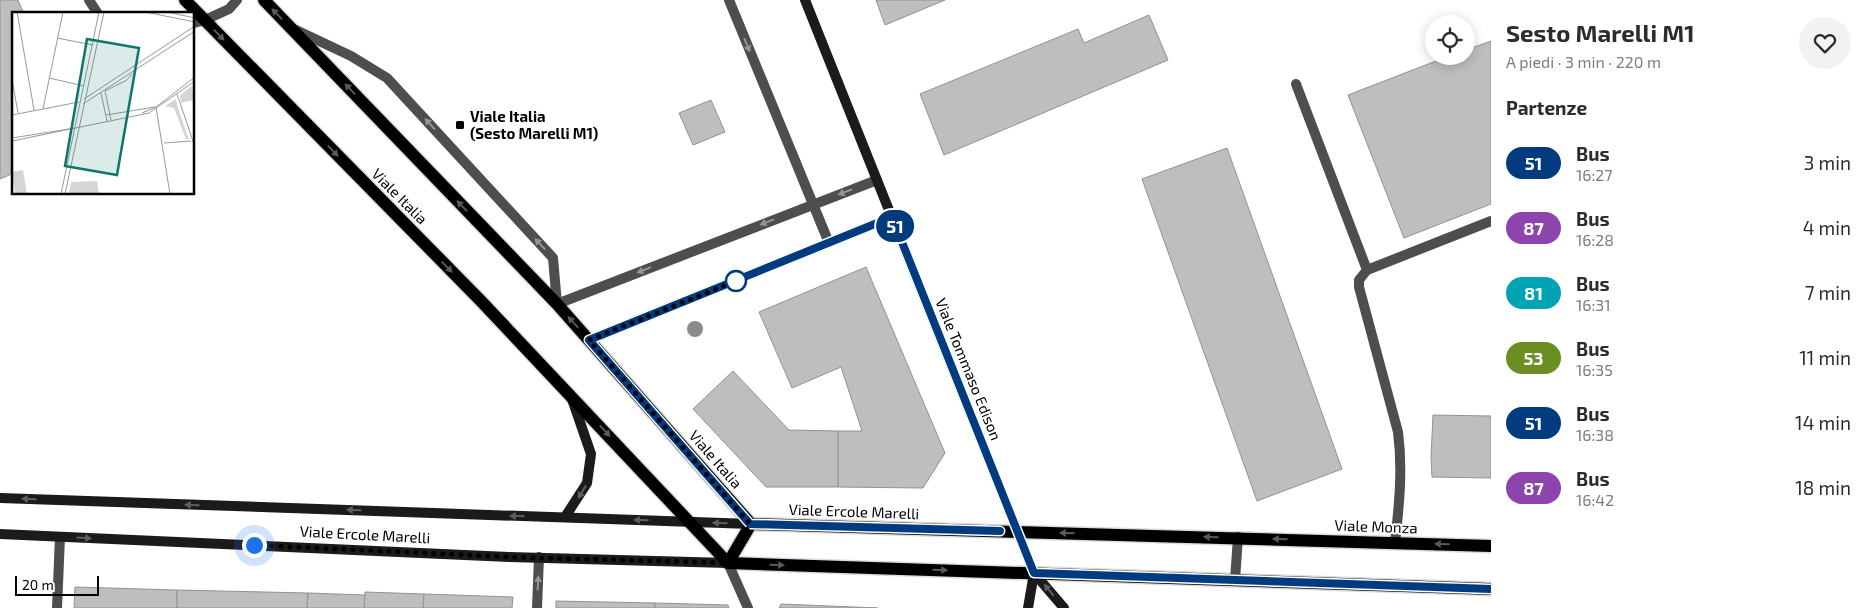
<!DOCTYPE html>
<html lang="it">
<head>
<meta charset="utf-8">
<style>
  :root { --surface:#fff; --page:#f2f2f3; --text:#2b2b33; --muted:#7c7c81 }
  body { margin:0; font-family:"Exo 2",sans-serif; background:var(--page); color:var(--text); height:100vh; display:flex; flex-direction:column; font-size:19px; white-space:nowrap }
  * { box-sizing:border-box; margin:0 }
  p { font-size:16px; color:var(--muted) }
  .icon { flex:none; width:28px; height:28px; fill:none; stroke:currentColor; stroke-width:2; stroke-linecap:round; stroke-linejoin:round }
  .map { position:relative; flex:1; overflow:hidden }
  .sheet { display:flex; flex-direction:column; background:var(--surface); width:375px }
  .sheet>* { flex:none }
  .badge { padding:0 10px; border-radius:16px; font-size:18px; line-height:32px }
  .controls { position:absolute; left:1425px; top:15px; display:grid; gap:10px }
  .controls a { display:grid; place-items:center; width:50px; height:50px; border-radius:50%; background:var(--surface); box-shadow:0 2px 12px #0003; font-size:25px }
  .scale { position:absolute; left:15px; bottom:12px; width:84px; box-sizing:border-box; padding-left:5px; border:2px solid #000; border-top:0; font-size:14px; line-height:18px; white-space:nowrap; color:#000; -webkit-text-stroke:4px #fff; paint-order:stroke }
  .you { position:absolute; width:25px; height:25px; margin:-12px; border:4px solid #fff; border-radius:50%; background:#1a73e8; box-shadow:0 0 0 8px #1a73e833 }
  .map>.badge { position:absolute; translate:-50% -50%; box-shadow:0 0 0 2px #fff }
  h2 { padding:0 15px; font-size:19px; line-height:45px }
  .round { display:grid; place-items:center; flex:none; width:52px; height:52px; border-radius:26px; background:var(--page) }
  .overview { display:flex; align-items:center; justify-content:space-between; height:85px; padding:0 15px }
  h1 { font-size:24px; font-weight:700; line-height:38px }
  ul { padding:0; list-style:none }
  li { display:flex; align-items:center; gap:15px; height:65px; padding:0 15px }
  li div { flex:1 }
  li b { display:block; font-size:19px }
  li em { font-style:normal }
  li .badge { min-width:55px; font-weight:700; text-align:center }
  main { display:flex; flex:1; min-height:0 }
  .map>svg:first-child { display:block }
  .building { fill:#bebebe; stroke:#929292 }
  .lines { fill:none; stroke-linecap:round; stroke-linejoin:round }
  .primary-casing { stroke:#dbdbdb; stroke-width:15 }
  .lane { stroke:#4e4e4e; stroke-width:10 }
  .street { stroke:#4e4e4e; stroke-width:10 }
  .secondary { stroke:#1b1b1b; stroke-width:10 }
  .primary { stroke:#000; stroke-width:12 }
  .tree { fill:#8b8b8b }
  .oneway { fill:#595959 }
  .oneway2 { fill:#959595 }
  .oneway3 { fill:#5f5f5f }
  .line-casing { stroke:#fff; stroke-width:11 }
  .line { stroke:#003b80; stroke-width:8 }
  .walk { stroke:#000; stroke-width:5; stroke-dasharray:0 9 }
  .poi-dot { fill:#000; stroke:#fff; stroke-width:2 }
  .stop-dot { fill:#fff; stroke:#003b80; stroke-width:2.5 }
  .labels { text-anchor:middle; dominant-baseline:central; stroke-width:4; stroke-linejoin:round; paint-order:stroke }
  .poi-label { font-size:15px; font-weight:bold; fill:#000; stroke:#fff; text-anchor:start }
  .street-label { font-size:15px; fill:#000; stroke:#fff }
  .inset-road { fill:none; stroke:#999; stroke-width:1 }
  .view { fill:#0f766e; fill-opacity:0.15; stroke:#0f766e; stroke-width:2.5 }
  .inset-edge { fill:none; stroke:#000; stroke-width:2.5 }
</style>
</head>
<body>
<main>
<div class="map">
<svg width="1491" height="608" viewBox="0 0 1491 608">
  <rect width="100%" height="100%" fill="#fff"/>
  <g class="building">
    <polygon points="0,0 18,0 24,14 14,14 14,173 0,179"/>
    <polygon points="876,0 945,0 885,25"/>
    <polygon points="1149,15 1168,60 944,155 920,94 1078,29 1084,43"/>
    <polygon points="1491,41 1491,204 1404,238 1348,95 1449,56 1466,56 1466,50"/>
    <polygon points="711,100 725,132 693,145 679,113"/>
    <polygon points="1227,148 1342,469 1257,501 1142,179"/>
    <polygon points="866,267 945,453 923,488 838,487 838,431 862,431 841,367 792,388 759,312"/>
    <polygon points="733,371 789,430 838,431 838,487 766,487 693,409"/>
    <polygon points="1433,415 1491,416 1491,478 1432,477 1431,457"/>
    <polygon points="75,587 177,590 177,608 74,608"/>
    <polygon points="177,590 308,593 307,608 177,608"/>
    <polygon points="365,592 424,594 423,608 364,608"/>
    <polygon points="308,593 365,595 364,608 307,608"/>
    <polygon points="424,594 513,597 512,608 423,608"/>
    <polygon points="556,601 655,603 655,608 556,608"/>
    <polygon points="655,603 728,605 729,608 655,608"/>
    <polygon points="781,604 878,608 779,608"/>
  </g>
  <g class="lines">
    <g class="primary-casing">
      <g id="primary">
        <polyline points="185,0 480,300 728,563 1491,589"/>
        <polyline points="264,0 557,304 751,524"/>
        <polyline points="751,524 1491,546"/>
        <polyline points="728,563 751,524"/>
      </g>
    </g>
    <g class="lane">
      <polyline points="89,0 98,14"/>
      <polyline points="194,23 205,20"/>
      <polyline points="1296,84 1367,270"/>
      <path d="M1395 543C1399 506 1403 470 1398 432L1359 287V280L1367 270 1491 221"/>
      <polyline points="1235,580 1238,537"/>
    </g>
    <g class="street">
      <polyline points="729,0 829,243"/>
      <polyline points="205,20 229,9 237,0"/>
      <polyline points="296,30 351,56 387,78 553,258 557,304 877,180"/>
      <polyline points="589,340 892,217"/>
      <polyline points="728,563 748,608"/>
      <polyline points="57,608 60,537"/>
      <polyline points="537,608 539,557"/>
    </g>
    <g class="secondary">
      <polyline points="805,0 1034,573 1064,608"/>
      <polyline points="0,498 751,524"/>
      <polyline points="565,517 587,483 591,454 572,399"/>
      <polyline points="0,534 509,557 728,563"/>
      <polyline points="1028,608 1034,573"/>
    </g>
    <use href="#primary" class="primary"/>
  </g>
  <circle class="tree" cx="695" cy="329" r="8"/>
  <defs><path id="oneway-solid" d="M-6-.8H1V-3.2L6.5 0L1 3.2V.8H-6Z" transform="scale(1.25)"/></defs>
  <g class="oneway">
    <use href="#oneway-solid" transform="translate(277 14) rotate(-134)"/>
    <use href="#oneway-solid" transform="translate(219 35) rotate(46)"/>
    <use href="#oneway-solid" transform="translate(350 89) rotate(-134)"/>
    <use href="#oneway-solid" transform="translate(333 151) rotate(46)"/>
    <use href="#oneway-solid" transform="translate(462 206) rotate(-134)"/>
    <use href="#oneway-solid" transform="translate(447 267) rotate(45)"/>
    <use href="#oneway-solid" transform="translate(573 322) rotate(-132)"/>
    <use href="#oneway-solid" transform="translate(605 431) rotate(47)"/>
    <use href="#oneway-solid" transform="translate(1067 533) rotate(-178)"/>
    <use href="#oneway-solid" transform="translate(1211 537) rotate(-179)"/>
    <use href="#oneway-solid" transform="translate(1280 539) rotate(-178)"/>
    <use href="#oneway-solid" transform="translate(1442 544) rotate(-178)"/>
    <use href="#oneway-solid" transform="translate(777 565) rotate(2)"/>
    <use href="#oneway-solid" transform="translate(940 570) rotate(2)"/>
  </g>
  <g class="oneway2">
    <use href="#oneway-solid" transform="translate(747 45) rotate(68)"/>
    <use href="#oneway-solid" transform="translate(430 124) rotate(-132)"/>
    <use href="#oneway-solid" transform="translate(845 192) rotate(159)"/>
    <use href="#oneway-solid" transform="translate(767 222) rotate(159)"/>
    <use href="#oneway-solid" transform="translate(540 244) rotate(-133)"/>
    <use href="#oneway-solid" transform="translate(644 270) rotate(158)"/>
    <use href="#oneway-solid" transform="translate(538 583) rotate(-87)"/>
  </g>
  <g class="oneway3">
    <use href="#oneway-solid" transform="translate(582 492) rotate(122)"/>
    <use href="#oneway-solid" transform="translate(29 499) rotate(-178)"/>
    <use href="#oneway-solid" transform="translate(192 505) rotate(-178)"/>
    <use href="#oneway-solid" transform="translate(354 510) rotate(-178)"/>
    <use href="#oneway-solid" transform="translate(517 516) rotate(-178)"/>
    <use href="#oneway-solid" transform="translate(641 520) rotate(-178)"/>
    <use href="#oneway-solid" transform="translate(720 523) rotate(-178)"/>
    <use href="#oneway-solid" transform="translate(84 538) rotate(3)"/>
    <use href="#oneway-solid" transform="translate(1049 590) rotate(-130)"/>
  </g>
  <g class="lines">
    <g class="line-casing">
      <polyline id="line" points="1000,531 750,524 589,340 892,217 1034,573 1491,589"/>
    </g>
    <use href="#line" class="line"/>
    <polyline class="walk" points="254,545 509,557 728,563 750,524 589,340 736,281"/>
  </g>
  <rect class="poi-dot" x="455" y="120" width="10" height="10" rx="2.5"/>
  <circle class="stop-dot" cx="736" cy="281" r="10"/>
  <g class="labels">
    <g class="poi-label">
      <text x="470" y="116">Viale Italia<tspan x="470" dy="17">(Sesto Marelli M1)</tspan></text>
    </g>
    <g class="street-label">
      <text transform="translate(400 196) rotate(45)">Viale Italia</text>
      <text transform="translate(969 369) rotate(68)">Viale Tommaso Edison</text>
      <text transform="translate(716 459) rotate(49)">Viale Italia</text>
      <text transform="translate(854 511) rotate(2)">Viale Ercole Marelli</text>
      <text transform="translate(1376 526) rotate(2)">Viale Monza</text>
      <text transform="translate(365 534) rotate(3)">Viale Ercole Marelli</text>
    </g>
  </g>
  <g transform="translate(12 12)">
    <rect width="182" height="182" fill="#fff"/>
    <path d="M180 74 182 88 169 91 168 83ZM164 87 166 96 177 128 174 127 162 96 153 94ZM11 158 15 182H3L0 160ZM85 169 87 182H57L59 170Z" fill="#d5d5d5"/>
    <path class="inset-road" d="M5 0 22 98M133 0 183 10M155 0 183 6M45 26 81 33M37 66 72 74M0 67 6 101M89 81 95 109M165 82 183 135M72 87 183 14M71 92 183 19M144 95 158 182M31 97 51 0M130 101 144 95 183 65M0 103 67 90M94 103 143 95M99 108 93 79 115 68 120 62M0 126 63 116M0 129 137 101 183 69M152 131 179 129M49 182 87 0M53 182 92 0"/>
    <path class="view" d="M75 27 127 36 105 163 53 154Z"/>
    <rect width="182" height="182" class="inset-edge"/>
  </g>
</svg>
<div class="controls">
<a><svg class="icon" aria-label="locate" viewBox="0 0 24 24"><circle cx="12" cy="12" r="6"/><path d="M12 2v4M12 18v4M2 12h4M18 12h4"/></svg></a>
</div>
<div class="scale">20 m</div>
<div class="you" style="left:254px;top:545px"></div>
<b class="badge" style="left:895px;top:226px;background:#003b80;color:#fff">51</b>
</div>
<section class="sheet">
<div class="overview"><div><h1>Sesto Marelli M1</h1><p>A piedi · 3 min · 220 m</p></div><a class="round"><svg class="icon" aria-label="heart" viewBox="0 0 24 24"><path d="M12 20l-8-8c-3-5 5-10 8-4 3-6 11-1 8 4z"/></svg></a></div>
<h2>Partenze</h2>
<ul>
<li><span class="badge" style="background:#003b80;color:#fff">51</span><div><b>Bus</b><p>16:27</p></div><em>3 min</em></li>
<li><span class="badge" style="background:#8e44ad;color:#fff">87</span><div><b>Bus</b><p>16:28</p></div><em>4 min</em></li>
<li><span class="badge" style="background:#00a3b4;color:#fff">81</span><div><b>Bus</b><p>16:31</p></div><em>7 min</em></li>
<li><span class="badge" style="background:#6b8e23;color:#fff">53</span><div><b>Bus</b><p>16:35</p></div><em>11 min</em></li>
<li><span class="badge" style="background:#003b80;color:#fff">51</span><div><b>Bus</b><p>16:38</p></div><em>14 min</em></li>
<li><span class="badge" style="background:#8e44ad;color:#fff">87</span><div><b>Bus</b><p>16:42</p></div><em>18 min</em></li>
</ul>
</section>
</main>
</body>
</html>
